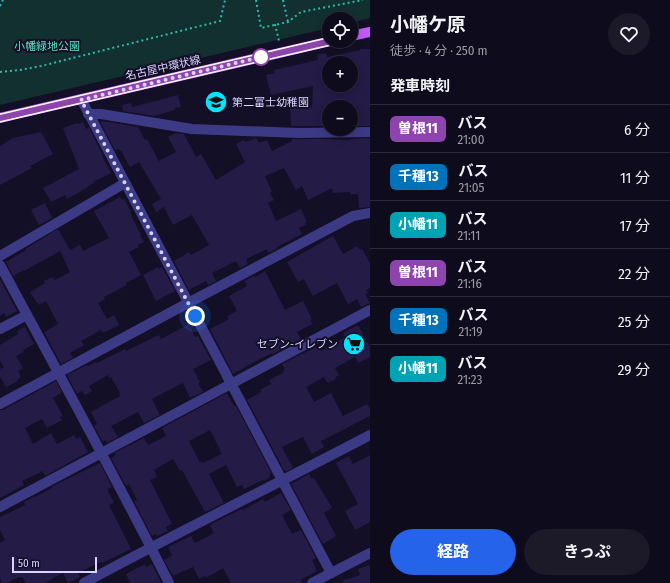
<!DOCTYPE html>
<html lang="ja">
<head>
<meta charset="utf-8">
<style>
  :root { --surface:#0e0b1c; --page:#1c1929; --text:#f1f3f6; --muted:#9b9ba3; --line:#2e2b3b; --accent:#2563eb }
  body { margin:0; font-family:"Fira Sans Condensed","Noto Sans JP",sans-serif; background:var(--page); color:var(--text); height:100vh; display:flex; flex-direction:column; font-size:15px; white-space:nowrap }
  * { box-sizing:border-box; margin:0 }
  p { font-size:13px; color:var(--muted) }
  .icon { flex:none; width:22px; height:22px; fill:none; stroke:currentColor; stroke-width:2; stroke-linecap:round; stroke-linejoin:round }
  .map { position:relative; flex:1; overflow:hidden }
  .panel { display:flex; flex-direction:column; background:var(--surface); width:300px }
  .panel>* { flex:none }
  .badge { padding:0 8px; border-radius:6px; font-size:14px; line-height:26px }
  .tools { position:absolute; left:322px; top:12px; display:grid; gap:8px }
  .tools a { display:grid; place-items:center; width:36px; height:36px; border-radius:50%; background:var(--surface); box-shadow:0 2px 10px #0003,0 0 0 1px var(--line); font-size:20px }
  .scale { position:absolute; left:12px; bottom:10px; width:85px; box-sizing:border-box; padding-left:4px; border:2px solid #d9d4ff; border-top:0; font-size:11px; line-height:14px; white-space:nowrap; color:#d9d4ff; -webkit-text-stroke:3px #130f26; paint-order:stroke }
  .you { position:absolute; width:20px; height:20px; margin:-10px; border:3px solid #fff; border-radius:50%; background:#1a73e8; box-shadow:0 0 0 6px #1a73e833 }
  .map>.badge { position:absolute; translate:-50% -50%; box-shadow:0 0 0 2px #fff }
  h2 { padding:0 20px; font-size:15px; line-height:36px }
  .round { display:grid; place-items:center; flex:none; width:42px; height:42px; border-radius:21px; background:var(--page) }
  .headline { display:flex; align-items:center; justify-content:space-between; height:68px; padding:0 20px }
  h1 { font-size:19px; font-weight:700; line-height:30px }
  .cta { display:flex; gap:8px; margin-top:auto; padding:8px 20px }
  .cta a { flex:1; height:46px; border-radius:24px; background:var(--accent); color:#fff; font-size:16px; font-weight:700; line-height:46px; text-align:center }
  .cta a+a { background:var(--page); color:var(--text) }
  ul { padding:0; list-style:none }
  li { display:flex; align-items:center; gap:12px; height:48px; padding:0 20px; border-top:1px solid var(--line) }
  li div { flex:1 }
  li b { display:block; font-size:15px }
  li em { font-style:normal }
  li .badge { min-width:44px; font-weight:700; text-align:center }
  main { display:flex; flex:1; min-height:0 }
  .map>svg:first-child { display:block }
  .green { fill:#12302f }
  .building { fill:#241b47; fill-rule:evenodd }
  .lines { fill:none; stroke-linecap:round; stroke-linejoin:round }
  .path { stroke:#2fb8b0; stroke-width:2; stroke-dasharray:2 3; stroke-linecap:butt }
  .minor { stroke:#3d3a85; stroke-width:10 }
  .major { stroke:#c25bff; stroke-width:10 }
  .line-casing { stroke:#fff; stroke-width:9 }
  .line { stroke:#8e44ad; stroke-width:6 }
  .walk { stroke:#d9d4ff; stroke-width:4; stroke-dasharray:0 7.2 }
  .stop-dot { fill:#fff; stroke:#8e44ad; stroke-width:2 }
  .labels { text-anchor:middle; dominant-baseline:central; stroke-width:4; stroke-linejoin:round; paint-order:stroke }
  .park-label { font-size:11px; fill:#5fe0c0; stroke:#130f26 }
  .street-label { font-size:11px; fill:#d9d4ff; stroke:#130f26 }
  .poi-label { font-size:11px; fill:#d9d4ff; stroke:#130f26; text-anchor:start }
</style>
</head>
<body>
<main>
<div class="map">
<svg width="370" height="583" viewBox="0 0 370 583">
  <rect width="100%" height="100%" fill="#130f26"/>
  <polygon class="green" points="0,0 370,0 370,18 351,23 351,19 329,19 329,28 0,105"/>
  <g class="building">
    <path d="M360 49H370V126H351V107H329L328 126H291L290 108 312 107 313 86 271 95 266 75 275 73 274 70 318 60 317 55 326 53 327 57 360 50ZM329 63H351V85H329Z"/>
    <polygon points="178,95 181,107 175,108 175,110 154,116 123,111 122,105 131,103 132,107"/>
    <polygon points="102,121 107,122 109,122 138,127 145,140 147,139 159,161 176,152 168,137 176,133 184,134 196,157 201,154 216,180 245,162 236,144 244,140 245,142 256,138 259,143 267,140 272,151 292,141 292,139 328,139 351,140 351,139 370,138 370,207 359,208 358,194 350,194 350,192 333,193 332,188 308,200 302,186 296,190 284,168 265,176 272,192 270,193 274,200 268,203 276,221 301,209 307,222 305,223 306,225 299,228 302,234 277,247 278,248 273,251 268,253 267,249 246,259 248,264 240,268 236,261 212,273 216,281 208,285 206,281 189,290 174,261 189,252 191,255 209,245 192,215 173,225 164,207 156,212 152,204 161,199 139,162 130,167 121,151 120,151 119,149 115,150 100,122"/>
    <polygon points="83,122 86,129 89,127 103,156 102,156 111,173 93,182 94,183 87,187 87,188 67,199 65,195 51,202 43,188 79,169 63,128 77,123 78,124"/>
    <polygon points="41,132 53,154 30,166 32,168 0,185 0,146 13,138"/>
    <polygon points="120,197 122,200 124,199 131,211 130,212 132,216 131,216 141,235 140,235 144,242 138,245 139,247 129,252 141,275 126,283 127,285 104,297 105,299 98,303 107,319 114,315 119,325 103,333 101,330 81,341 84,345 70,353 73,358 61,364 44,332 58,324 46,301 39,305 38,303 37,303 30,292 45,283 44,281 53,277 55,280 70,272 60,251 24,271 24,270 13,276 6,262 26,250 25,249 58,229 70,250 80,245 83,251 109,238 94,211"/>
    <polygon points="45,203 52,218 39,225 31,210"/>
    <polygon points="333,236 343,254 357,246 360,250 362,249 370,263 370,288 366,290 368,293 365,294 370,303 361,307 357,299 348,304 337,283 313,296 304,279 298,282 287,262"/>
    <polygon points="158,267 159,269 162,267 175,291 156,301 143,275"/>
    <polygon points="265,271 285,310 303,301 312,319 310,320 313,324 297,332 301,339 273,354 272,353 243,368 244,368 233,374 210,329 229,319 227,316 237,311 229,296 247,286 245,281 246,280 254,276 255,277"/>
    <polygon points="0,279 17,311 6,317 4,313 0,316"/>
    <polygon points="189,324 195,337 198,336 211,360 193,369 200,382 198,383 203,392 190,398 183,383 152,399 160,415 144,423 138,412 111,426 118,437 107,443 105,440 103,442 94,426 97,424 91,412 120,396 119,394 120,393 111,377 109,378 108,375 89,386 92,391 85,395 82,391 77,394 67,375 87,365 88,366 96,362 97,363 125,349 126,351 159,335 161,339"/>
    <polygon points="358,325 370,347 370,357 358,363 355,357 335,368 339,375 335,378 336,379 328,383 324,377 306,387 314,402 331,393 343,416 367,404 370,409 370,416 321,441 324,447 312,454 303,437 282,447 293,468 287,471 284,470 247,400 261,392 260,390 271,384 269,380 283,373 283,371 285,370 282,364 318,346 321,351 345,337 343,333"/>
    <polygon points="25,327 34,344 23,350 24,352 16,356 23,368 18,371 21,377 17,380 18,381 6,387 0,377 0,369 4,367 0,361 0,345 18,334 17,331"/>
    <polygon points="56,381 62,392 53,398 63,416 60,417 62,420 47,428 42,419 25,428 33,444 51,433 57,444 74,435 76,439 80,437 88,452 79,457 45,476 43,471 22,481 24,485 0,498 0,410 3,410"/>
    <path d="M227 393 234 406H236L271 472 269 478 264 481 263 480 244 489 242 485 237 487 226 465 209 474 224 503 205 512 182 470 180 471 173 459 154 470 157 477 150 480 172 524 166 527 168 531 157 536 156 534 152 536 134 501 137 500 129 484 126 486 111 458 116 455 114 453 144 438 148 445 166 436 162 428ZM210 430 222 454 203 463 202 461 200 463 189 441Z"/>
    <polygon points="370,455 370,522 355,530 345,511 358,504 336,463 349,456 353,464"/>
    <polygon points="100,463 112,487 107,489 114,503 109,505 131,549 102,563 101,562 78,573 80,577 68,583 63,573 44,583 26,583 22,577 19,578 19,577 7,583 2,583 0,579 0,543 5,540 0,530 0,517 25,505 24,502 35,496 35,497 52,488 51,487"/>
    <polygon points="309,474 312,479 314,478 332,508 324,513 336,536 323,544 291,484"/>
    <polygon points="281,493 291,510 282,515 292,534 301,530 316,558 312,560 317,571 300,580 302,583 231,583 223,568 206,578 205,576 199,579 193,567 173,576 164,560 172,556 168,547 191,536 195,543 214,533 210,526 212,525 211,524 242,509 243,510 263,499 265,502"/>
    <polygon points="145,564 146,567 152,564 161,582 159,583 130,583 126,574"/>
    <polygon points="370,565 370,583 343,583 342,581 360,575 358,569"/>
  </g>
  <g class="lines">
    <g class="path">
      <polyline points="256,0 261,28 288,22 301,12 363,0"/>
      <polyline points="283,0 288,22"/>
      <polyline points="0,6 3,0"/>
      <polyline points="275,24 279,41"/>
      <polyline points="0,72 20,70 41,66 220,21 225,0"/>
    </g>
    <g class="minor">
      <polyline points="81,99 331,573"/>
      <polyline points="88,114 101,114 192,129 299,133 370,132"/>
      <polyline points="0,256 125,183"/>
      <path d="M0 265C57 370 115 476 169 583"/>
      <polyline points="0,329 27,315"/>
      <polyline points="0,404 188,303 353,216 370,213"/>
      <polyline points="0,507 370,310"/>
      <path d="M84 583C178 532 275 485 370 435"/>
      <polyline points="312,583 370,553"/>
    </g>
    <g class="major">
      <polyline points="351,36 370,32"/>
      <polyline points="0,118 331,41"/>
    </g>
  </g>
  <g class="lines">
    <g class="line-casing">
      <polyline id="line" points="0,118 331,41"/>
    </g>
    <use href="#line" class="line"/>
    <polyline class="walk" points="195,316 81,100 261,57"/>
  </g>
  <defs>
    <g id="school-disc" transform="scale(1.15)"><circle r="9.5" fill="#00e5ff" stroke="#130f26"/><path d="M0-5L7-2L0 1L-7-2ZM-4 1L0 2.5L4 1V4Q0 6-4 4Z" fill="#111"/></g>
    <g id="supermarket-disc" transform="scale(1.15)"><circle r="9.5" fill="#00e5ff" stroke="#130f26"/><path d="M-6-5.5h2.5l.6 2H6L4.5 2H-2.5L-4.4-4H-6ZM-1.5 3.2a1.3 1.3 0 1 0 .1 0ZM3 3.2a1.3 1.3 0 1 0 .1 0Z" fill="#111"/></g>
  </defs>
  <g fill-rule="evenodd">
    <use href="#school-disc" x="216" y="102"/>
    <use href="#supermarket-disc" x="354" y="344"/>
  </g>
  <circle class="stop-dot" cx="261" cy="57" r="8"/>
  <g class="labels">
    <g class="park-label">
      <text x="47" y="46">小幡緑地公園</text>
    </g>
    <g class="street-label">
      <text transform="translate(163 68) rotate(-13)">名古屋中環状線</text>
    </g>
    <g class="poi-label">
      <text x="232" y="102">第二富士幼稚園</text>
      <text x="338" y="344" text-anchor="end">セブン-イレブン</text>
    </g>
  </g>
</svg>
<div class="tools">
<a><svg class="icon" aria-label="locate" viewBox="0 0 24 24"><circle cx="12" cy="12" r="6"/><path d="M12 2v4M12 18v4M2 12h4M18 12h4"/></svg></a>
<a>+</a>
<a>−</a>
</div>
<div class="scale">50 m</div>
<div class="you" style="left:195px;top:316px"></div>
</div>
<section class="panel">
<div class="headline"><div><h1>小幡ケ原</h1><p>徒歩 · 4 分 · 250 m</p></div><a class="round"><svg class="icon" aria-label="heart" viewBox="0 0 24 24"><path d="M12 20l-8-8c-3-5 5-10 8-4 3-6 11-1 8 4z"/></svg></a></div>
<h2>発車時刻</h2>
<ul>
<li><span class="badge" style="background:#8e44ad;color:#fff">曽根11</span><div><b>バス</b><p>21:00</p></div><em>6 分</em></li>
<li><span class="badge" style="background:#0072bc;color:#fff">千種13</span><div><b>バス</b><p>21:05</p></div><em>11 分</em></li>
<li><span class="badge" style="background:#00a3b4;color:#fff">小幡11</span><div><b>バス</b><p>21:11</p></div><em>17 分</em></li>
<li><span class="badge" style="background:#8e44ad;color:#fff">曽根11</span><div><b>バス</b><p>21:16</p></div><em>22 分</em></li>
<li><span class="badge" style="background:#0072bc;color:#fff">千種13</span><div><b>バス</b><p>21:19</p></div><em>25 分</em></li>
<li><span class="badge" style="background:#00a3b4;color:#fff">小幡11</span><div><b>バス</b><p>21:23</p></div><em>29 分</em></li>
</ul>
<div class="cta"><a>経路</a><a>きっぷ</a></div>
</section>
</main>
</body>
</html>
